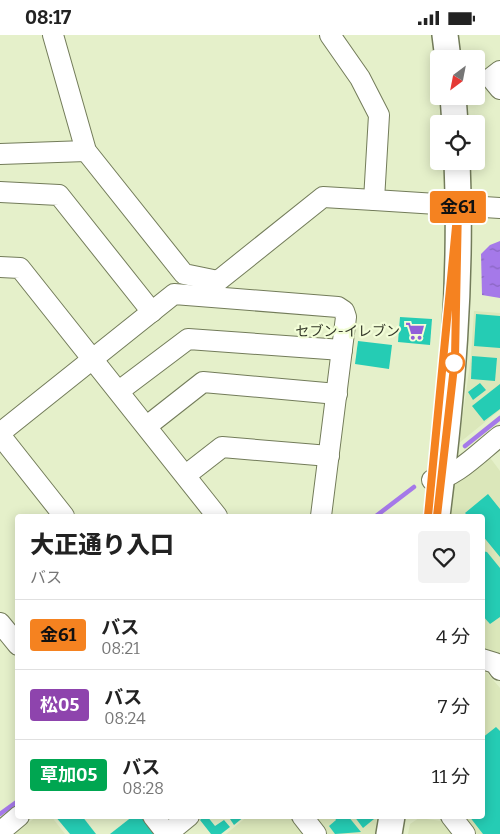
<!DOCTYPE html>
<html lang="ja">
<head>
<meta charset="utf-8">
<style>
  :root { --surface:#fff; --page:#f2f2f2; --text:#222; --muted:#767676; --line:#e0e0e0 }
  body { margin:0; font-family:Bitter,"Noto Sans JP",serif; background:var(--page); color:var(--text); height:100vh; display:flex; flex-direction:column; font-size:19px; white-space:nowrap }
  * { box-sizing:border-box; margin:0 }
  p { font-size:16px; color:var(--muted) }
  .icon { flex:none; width:28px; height:28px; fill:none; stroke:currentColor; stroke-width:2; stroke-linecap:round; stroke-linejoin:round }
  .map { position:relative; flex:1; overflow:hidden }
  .sheet { position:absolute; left:15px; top:479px; width:470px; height:305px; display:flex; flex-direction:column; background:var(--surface); border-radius:5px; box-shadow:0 2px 12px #0003 }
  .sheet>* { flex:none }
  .badge { padding:0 10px; border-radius:4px; font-size:18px; line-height:32px }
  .needle { width:32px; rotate:212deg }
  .buttons { position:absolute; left:430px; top:15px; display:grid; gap:10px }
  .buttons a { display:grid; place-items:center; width:55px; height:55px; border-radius:5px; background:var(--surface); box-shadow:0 2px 12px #0003; font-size:25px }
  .map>.badge { position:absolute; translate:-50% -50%; box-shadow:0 0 0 2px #fff }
  .round { display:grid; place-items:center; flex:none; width:52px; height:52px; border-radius:5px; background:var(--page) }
  .overview { display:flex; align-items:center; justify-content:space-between; height:85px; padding:0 15px }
  h1 { font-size:24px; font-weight:800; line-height:38px }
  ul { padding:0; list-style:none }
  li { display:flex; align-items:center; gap:15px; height:70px; padding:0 15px; border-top:1px solid var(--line) }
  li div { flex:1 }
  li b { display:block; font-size:19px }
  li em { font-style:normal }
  li .badge { min-width:55px; font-weight:700; text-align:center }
  .status { display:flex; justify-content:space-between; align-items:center; height:35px; padding:0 25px; background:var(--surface); direction:ltr }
  .status svg { height:14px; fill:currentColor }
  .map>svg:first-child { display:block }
  .built { fill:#dbe7ba }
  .water { fill:url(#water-ripples) }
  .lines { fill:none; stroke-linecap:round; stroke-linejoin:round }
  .stream { stroke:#a579e9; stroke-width:4.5 }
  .building { fill:#25ccb4 }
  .minor-casing { stroke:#737c5a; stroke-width:22 }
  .major-casing { stroke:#737c5a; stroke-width:28 }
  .minor { stroke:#fff; stroke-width:20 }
  .major { stroke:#fff; stroke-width:25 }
  .line-casing { stroke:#fff; stroke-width:11 }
  .line { stroke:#f58220; stroke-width:8 }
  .stop-dot { fill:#fff; stroke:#f58220; stroke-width:2.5 }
  .labels { text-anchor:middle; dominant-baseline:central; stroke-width:4.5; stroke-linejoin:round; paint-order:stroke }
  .poi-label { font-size:14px; fill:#333728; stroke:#f2fdd7; text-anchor:end }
</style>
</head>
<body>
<div class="status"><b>08:17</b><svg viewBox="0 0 49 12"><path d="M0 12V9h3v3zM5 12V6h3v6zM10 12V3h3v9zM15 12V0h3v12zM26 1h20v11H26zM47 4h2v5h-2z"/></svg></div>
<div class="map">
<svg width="500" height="799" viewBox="0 0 500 799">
  <defs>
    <pattern id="water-ripples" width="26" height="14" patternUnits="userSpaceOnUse" patternTransform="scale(1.25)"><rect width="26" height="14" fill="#a579e9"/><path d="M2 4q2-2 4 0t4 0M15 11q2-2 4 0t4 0" fill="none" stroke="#8764bd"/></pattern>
  </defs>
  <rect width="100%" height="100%" fill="#e5f0ca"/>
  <g class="built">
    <polygon points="474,276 500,278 500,375 459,408 471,321"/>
    <polygon points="488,420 500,436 500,622 496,617 483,616 482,481 449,481 453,448"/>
    <polygon points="483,636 488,639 500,653 500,799 477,799 463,781 482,781"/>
    <polygon points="37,781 51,781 65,799 15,799"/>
    <polygon points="248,781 296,781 310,799 226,799"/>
    <polygon points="310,781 377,781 375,799 325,799"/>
    <polygon points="419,783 442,786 457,799 408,799 410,789"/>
  </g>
  <polygon class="water" points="500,206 500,263 482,260 481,219 490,210"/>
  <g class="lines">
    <g class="stream">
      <polyline points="465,411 500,383"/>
      <polyline points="376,481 414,452"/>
      <polyline points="0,779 18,766"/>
    </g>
  </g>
  <g class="building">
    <polygon points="476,279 500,281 500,313 474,311"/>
    <polygon points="400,282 432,284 430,310 398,307"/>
    <polygon points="358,306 392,310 389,334 355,329"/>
    <polygon points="472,321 497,323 495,346 471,344"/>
    <polygon points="480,348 486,355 473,365 468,357"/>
    <polygon points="500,349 500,374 484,386 472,371"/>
    <polygon points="488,459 500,474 500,522 482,500 482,481 468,481 465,478"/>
    <polygon points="482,516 487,517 500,533 500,582 490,589 482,580"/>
    <polygon points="496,692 500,696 500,799 483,799 469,781 482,781 482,703"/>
    <polygon points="55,781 82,781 96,799 70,799"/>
    <polygon points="133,781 141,781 155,799 110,799"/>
    <polygon points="204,781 207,781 215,791 224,785 230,792 221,799 211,799 200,785"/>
    <polygon points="228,781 245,781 234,790"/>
    <polygon points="334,781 348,781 361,797 335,799 329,791 336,785"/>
    <polygon points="354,781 372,781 374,784 363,793"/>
  </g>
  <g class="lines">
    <g class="minor-casing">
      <g id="minor">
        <polyline points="53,0 86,116 184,239 218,246 323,162 374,165"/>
        <polyline points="330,0 360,43 379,80 374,165 500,173"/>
        <polyline points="500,36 491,43 500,54"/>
        <polyline points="0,119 86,116"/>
        <polyline points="0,157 59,160 152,277"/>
        <polyline points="0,232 20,233 217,481"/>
        <polyline points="119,356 188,304 342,315"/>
        <polyline points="147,391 203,347 337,359"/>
        <polyline points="0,398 174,259 338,272 344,276 346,282 321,481"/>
        <polyline points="0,400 64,481"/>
        <polyline points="186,440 222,412 329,421"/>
        <path d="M432 445C451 447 484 413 500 401"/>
        <polyline points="0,588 18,610"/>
        <polyline points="482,624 495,628 500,635"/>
        <polyline points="153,781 167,799"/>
        <polyline points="302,781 316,799"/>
        <polyline points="451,781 465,799"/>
        <polyline points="0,797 19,781"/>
        <polyline points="167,799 189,781"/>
      </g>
    </g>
    <g class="major-casing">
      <g id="major">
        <polyline points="445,0 448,24"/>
        <polyline points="453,61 455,89"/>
        <path d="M437 481C452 361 462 248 457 126"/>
        <polyline points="389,799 392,781"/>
      </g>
    </g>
    <use href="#minor" class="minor"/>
    <use href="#major" class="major"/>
  </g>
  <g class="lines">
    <g class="line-casing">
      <polyline id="line" points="428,481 458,171 455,323 437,481"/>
    </g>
    <use href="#line" class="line"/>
  </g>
  <defs>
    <g id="supermarket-bare" transform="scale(1.5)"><path d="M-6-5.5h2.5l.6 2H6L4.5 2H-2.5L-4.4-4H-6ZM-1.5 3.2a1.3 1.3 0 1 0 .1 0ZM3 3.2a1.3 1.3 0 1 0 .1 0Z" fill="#9260d9" stroke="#f2fdd7" stroke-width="2.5" paint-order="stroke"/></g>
  </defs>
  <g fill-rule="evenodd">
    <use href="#supermarket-bare" x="415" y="296"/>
  </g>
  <circle class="stop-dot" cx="454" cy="328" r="10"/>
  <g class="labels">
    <g class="poi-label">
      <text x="400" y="296">セブン-イレブン</text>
    </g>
  </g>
</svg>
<div class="buttons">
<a><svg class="needle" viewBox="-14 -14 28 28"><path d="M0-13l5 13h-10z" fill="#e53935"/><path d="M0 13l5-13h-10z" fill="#767676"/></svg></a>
<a><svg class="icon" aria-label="locate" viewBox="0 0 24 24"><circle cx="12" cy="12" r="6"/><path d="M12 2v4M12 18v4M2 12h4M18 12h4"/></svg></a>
</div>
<b class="badge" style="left:458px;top:172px;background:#f58220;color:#111">金61</b>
<section class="sheet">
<div class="overview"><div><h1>大正通り入口</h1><p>バス</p></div><a class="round"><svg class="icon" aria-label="heart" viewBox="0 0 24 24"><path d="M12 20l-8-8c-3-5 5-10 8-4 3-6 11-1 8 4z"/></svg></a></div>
<ul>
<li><span class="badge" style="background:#f58220;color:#111">金61</span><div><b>バス</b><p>08:21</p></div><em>4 分</em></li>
<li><span class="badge" style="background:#8e44ad;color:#fff">松05</span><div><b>バス</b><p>08:24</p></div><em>7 分</em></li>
<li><span class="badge" style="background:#00a651;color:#fff">草加05</span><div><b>バス</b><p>08:28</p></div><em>11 分</em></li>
</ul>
</section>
</div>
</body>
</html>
